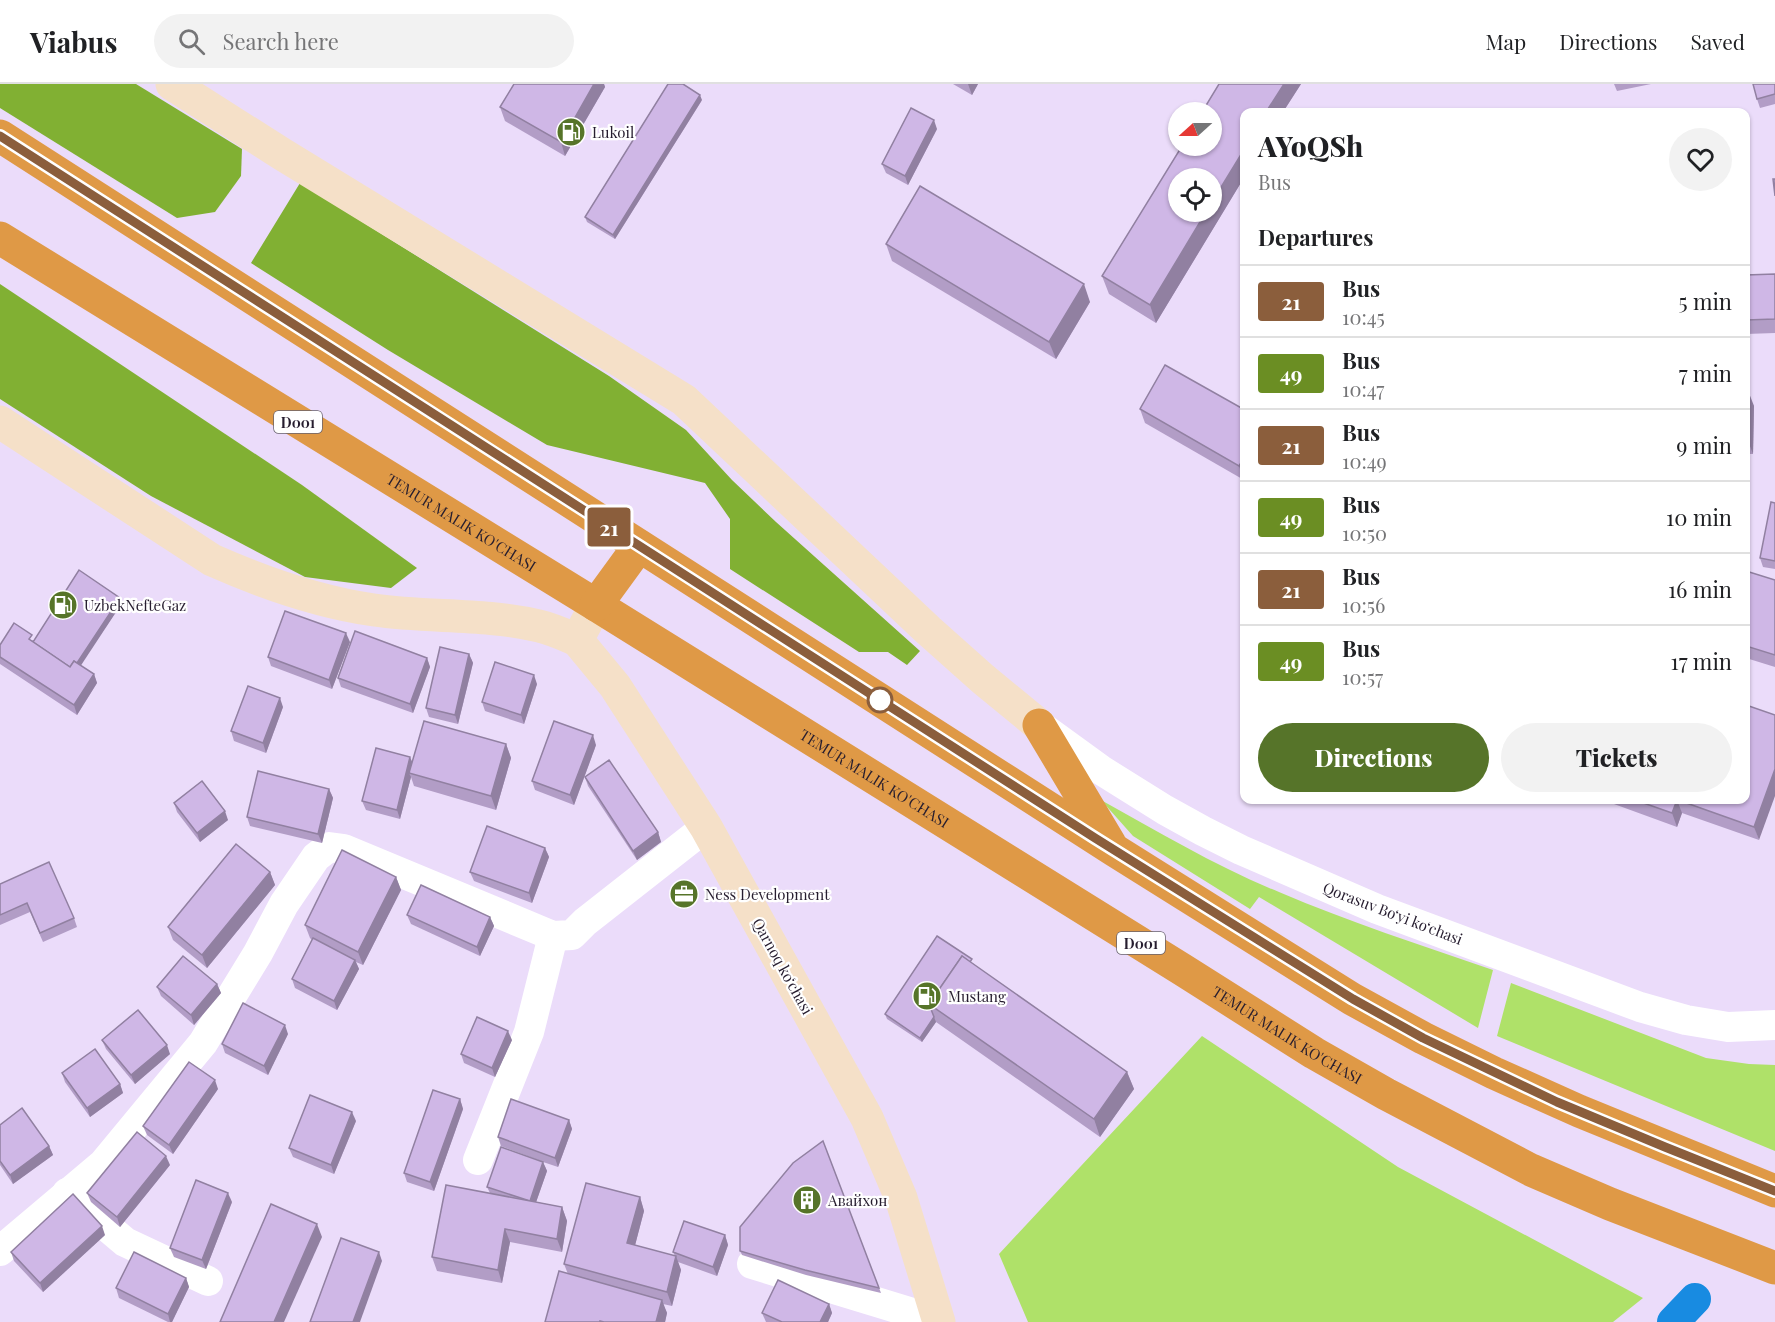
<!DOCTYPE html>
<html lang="en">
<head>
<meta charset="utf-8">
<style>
  :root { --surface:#fff; --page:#f2f2f2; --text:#202124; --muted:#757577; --line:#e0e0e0; --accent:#567429 }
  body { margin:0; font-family:"Playfair Display",serif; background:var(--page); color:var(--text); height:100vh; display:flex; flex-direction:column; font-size:22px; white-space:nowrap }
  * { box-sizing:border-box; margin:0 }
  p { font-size:20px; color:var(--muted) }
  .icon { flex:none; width:33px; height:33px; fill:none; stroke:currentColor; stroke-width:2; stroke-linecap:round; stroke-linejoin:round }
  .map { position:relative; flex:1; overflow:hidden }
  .side { position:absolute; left:1240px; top:24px; width:510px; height:696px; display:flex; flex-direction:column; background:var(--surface); border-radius:12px; box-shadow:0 2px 4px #0004 }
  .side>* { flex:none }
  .badge { padding:0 12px; border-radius:4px; font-size:21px; line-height:39px }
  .needle { width:39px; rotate:249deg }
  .fabs { position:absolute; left:1168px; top:18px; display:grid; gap:12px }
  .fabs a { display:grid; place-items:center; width:54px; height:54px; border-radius:50%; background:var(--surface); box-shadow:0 2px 4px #0004; font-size:30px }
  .map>.badge { position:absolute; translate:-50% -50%; box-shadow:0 0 0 3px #fff }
  h2 { padding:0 18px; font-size:22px; line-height:54px }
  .round { display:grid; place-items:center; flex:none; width:63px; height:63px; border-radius:32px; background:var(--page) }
  .overview { display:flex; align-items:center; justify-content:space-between; height:102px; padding:0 18px }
  h1 { font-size:28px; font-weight:800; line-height:45px }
  .action { display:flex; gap:12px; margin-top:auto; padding:12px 18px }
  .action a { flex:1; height:69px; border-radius:36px; background:var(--accent); color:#fff; font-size:24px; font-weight:800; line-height:69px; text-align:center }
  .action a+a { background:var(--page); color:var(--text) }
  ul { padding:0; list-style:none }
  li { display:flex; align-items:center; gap:18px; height:72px; padding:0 18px; border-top:2px solid var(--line) }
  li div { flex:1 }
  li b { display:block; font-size:22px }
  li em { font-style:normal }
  li .badge { min-width:66px; font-weight:700; text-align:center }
  header { display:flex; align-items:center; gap:36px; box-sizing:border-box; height:84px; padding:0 30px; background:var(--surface); border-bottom:2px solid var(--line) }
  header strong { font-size:28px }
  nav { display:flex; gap:33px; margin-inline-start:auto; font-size:21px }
  .search { width:420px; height:54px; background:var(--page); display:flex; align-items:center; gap:15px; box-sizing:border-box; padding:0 21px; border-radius:33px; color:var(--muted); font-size:22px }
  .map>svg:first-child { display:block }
  .green { fill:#afe169 }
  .forest { fill:#81b033 }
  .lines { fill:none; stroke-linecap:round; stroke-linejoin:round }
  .canal { stroke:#188be1; stroke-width:32 }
  .street { stroke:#fff; stroke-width:30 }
  .secondary { stroke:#f5e0c8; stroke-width:33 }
  .highway { stroke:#df9946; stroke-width:33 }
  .wall { fill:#b29dc6; fill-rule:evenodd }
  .shaded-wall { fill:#9180a1 }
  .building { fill:#cfb7e6; stroke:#9180a1; stroke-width:1.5 }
  .line-casing { stroke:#fff; stroke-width:14 }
  .line { stroke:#8b5e3c; stroke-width:9 }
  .stop-dot { fill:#fff; stroke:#8b5e3c; stroke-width:3 }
  .labels { text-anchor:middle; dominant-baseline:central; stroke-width:4.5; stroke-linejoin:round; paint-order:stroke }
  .shield { fill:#fff; stroke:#67616d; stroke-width:1.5 }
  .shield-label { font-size:14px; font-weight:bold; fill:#261d2f }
  .poi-label { font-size:15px; fill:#261d2f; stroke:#fff; text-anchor:start }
  .street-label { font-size:15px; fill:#261d2f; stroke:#fff }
</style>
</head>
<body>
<header>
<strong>Viabus</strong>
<div class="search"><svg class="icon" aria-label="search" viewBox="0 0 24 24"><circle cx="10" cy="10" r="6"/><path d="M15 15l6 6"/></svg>Search here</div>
<nav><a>Map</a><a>Directions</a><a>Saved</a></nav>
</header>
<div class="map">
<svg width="1775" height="1238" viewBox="0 0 1775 1238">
  <rect width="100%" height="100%" fill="#ebdcfa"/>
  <g class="green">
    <path d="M1101 716C1159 748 1217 783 1279 808 1349 838 1421 861 1493 886L1478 944 1259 813 1250 825 1133 752Z"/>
    <polygon points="1511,899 1706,974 1749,980 1775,981 1775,1067 1497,952"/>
    <polygon points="1202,952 1398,1083 1643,1214 1613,1238 1028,1238 999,1170"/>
  </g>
  <g class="forest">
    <polygon points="0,0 136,0 242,65 241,92 215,128 177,134 0,24"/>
    <polygon points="300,99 609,292 686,346 732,396 776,438 920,567 907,581 888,568 859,568 730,485 730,435 705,399 547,361 388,266 251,179"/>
    <polygon points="0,200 302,401 417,484 391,504 305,493 151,412 0,315"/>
  </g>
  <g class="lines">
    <polyline class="canal" points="1673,1238 1695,1215"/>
    <g class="street">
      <polyline points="1039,641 1101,686 1165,726 1203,747 1241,766 1377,825 1640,923 1686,936 1728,943 1775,941"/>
      <polyline points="478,1076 529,948 553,852"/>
      <polyline points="67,1109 125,1158 208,1197"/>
      <polyline points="0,1167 103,1080 203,959 258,869 284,820 316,773 329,763 344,765 553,852 572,851 585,838 706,743"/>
      <polyline points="752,1180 939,1237"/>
    </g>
    <g class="secondary">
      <polyline points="172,0 282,70 684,316 928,546 983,595 1039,641"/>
      <path d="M0 338 212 476C264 499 318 518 374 526 429 534 484 529 539 542 552 545 565 551 577 556"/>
      <polyline points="596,521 577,556 615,602 706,743 867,1034 901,1114 939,1238"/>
    </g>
    <g class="highway">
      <polyline points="0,52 1114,766 1352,915 1423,954 1494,989 1579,1027 1775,1107"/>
      <path id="s1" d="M0 154 596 521 1183 886 1314 969 1386 1010 1531 1086 1610 1120 1775 1184"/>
      <polyline points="596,521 639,462"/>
      <polyline points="1039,641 1110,760"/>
    </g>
  </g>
  <g class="wall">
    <polygon points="514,0 604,0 605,3 565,72 505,37 500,23"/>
    <polygon points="953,0 978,0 972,11"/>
    <path d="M1219 0H1301L1283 28H1245V92L1156 239 1109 210 1102 192 1182 62H1212V28H1202ZM1179 94H1212V128H1179Z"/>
    <polygon points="1614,0 1651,0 1617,7"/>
    <polygon points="1775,0 1775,20 1760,24 1757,15"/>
    <polygon points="702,16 615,155 587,138 585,133"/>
    <polygon points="937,45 908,101 886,89 882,80"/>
    <polygon points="886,160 1090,218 1056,275 892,177"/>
    <polygon points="1775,190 1775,249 1746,250 1746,191"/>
    <polygon points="1746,309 1754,322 1753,370 1746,370"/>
    <polygon points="1140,325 1245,326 1245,394 1244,396 1145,339"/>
    <polygon points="1775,419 1775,485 1763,483 1760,474"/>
    <polygon points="1746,487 1775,496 1775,583 1746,574"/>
    <polygon points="120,514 122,519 80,581 94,590 97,599 77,631 0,580 0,561 34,556"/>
    <polygon points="350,558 332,605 271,582 268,573"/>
    <polygon points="469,570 473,579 458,640 429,633 426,624"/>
    <polygon points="427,574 430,583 413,629 341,603 338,594"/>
    <polygon points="537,600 524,640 485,627 482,618"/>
    <polygon points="283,623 266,669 234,657 231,647"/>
    <polygon points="506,660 511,674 496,726 414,702 411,693 400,735 366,726 362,717 412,678"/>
    <polygon points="596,661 574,721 535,706 532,697"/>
    <polygon points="585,693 658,748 661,758 637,776 588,702"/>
    <polygon points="329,705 333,714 322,759 250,742 247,733"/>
    <polygon points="1603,716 1746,716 1759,756 1682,729 1677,743"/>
    <polygon points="174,719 228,736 200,758 177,728"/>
    <polygon points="545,764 549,773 532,819 474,797 470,788"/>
    <polygon points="270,788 275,801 207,884 173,856 168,843"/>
    <polygon points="396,793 401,806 363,881 356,878 359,885 337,926 295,904 292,895 312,856 310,854 305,841"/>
    <polygon points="0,800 74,834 77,843 43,858 30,828 0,841"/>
    <polygon points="407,831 490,833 494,842 480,872 411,840"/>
    <polygon points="974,879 973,880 1127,988 1134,1005 1100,1053 936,938 922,958 887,935 885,930"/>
    <polygon points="217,900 221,909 194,941 161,912 157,903"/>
    <polygon points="288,950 268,991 225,969 222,960"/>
    <polygon points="102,956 170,970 135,1000 106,965"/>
    <polygon points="512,956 495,993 464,979 461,970"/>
    <polygon points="62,989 120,1000 123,1009 90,1033 65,998"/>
    <polygon points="218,1005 173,1070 147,1051 143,1042"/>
    <polygon points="460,1015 463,1025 434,1107 407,1098 404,1089"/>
    <polygon points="569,1036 572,1045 558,1083 543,1078 547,1087 536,1118 562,1123 567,1137 562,1168 510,1158 502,1199 437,1187 432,1173 490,1109 487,1103 541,1077 501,1062 498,1053"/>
    <polygon points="356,1037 334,1090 293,1073 289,1064"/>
    <polygon points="0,1041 49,1062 53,1071 13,1100 0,1081"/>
    <polygon points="823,1057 881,1209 806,1191 742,1171 740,1167"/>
    <polygon points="170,1081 120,1143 91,1118 87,1109"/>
    <polygon points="640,1113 644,1127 635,1161 675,1172 673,1168 725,1151 728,1161 717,1192 678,1178 681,1186 672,1222 663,1220 667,1229 665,1238 545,1238 568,1190 564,1180"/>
    <polygon points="232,1118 206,1185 174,1173 170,1164"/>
    <polygon points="105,1151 43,1208 14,1177 11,1168"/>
    <polygon points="186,1194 189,1203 172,1238 168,1238 119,1214 116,1204"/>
    <polygon points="829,1220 832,1229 828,1238 766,1238 762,1229"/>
  </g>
  <g class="shaded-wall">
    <polygon points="594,0 604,0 605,3 565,72 561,58"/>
    <polygon points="968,0 978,0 972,11"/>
    <polygon points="1284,0 1301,0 1283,28 1266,28"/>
    <polygon points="700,11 702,16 615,155 613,151"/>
    <polygon points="934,36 937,45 908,101 905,92"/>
    <polygon points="1245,64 1245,92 1156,239 1150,221 1206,128 1212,128 1212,118"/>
    <polygon points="1084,200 1090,218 1056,275 1049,258"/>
    <polygon points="1749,309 1754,322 1753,370 1748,357"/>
    <polygon points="1245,371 1245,394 1244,396 1239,382"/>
    <polygon points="120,514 122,519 74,592 72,587"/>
    <polygon points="346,549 350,558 332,605 329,596"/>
    <polygon points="469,570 473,579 458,640 455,631"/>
    <polygon points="427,574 430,583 413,629 410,620"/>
    <polygon points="94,590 97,599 77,631 74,621"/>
    <polygon points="534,591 537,600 524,640 521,631"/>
    <polygon points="280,614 283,623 266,669 263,659"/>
    <polygon points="593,651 596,661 574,721 570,711"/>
    <polygon points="506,660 511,674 496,726 491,712"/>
    <polygon points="410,673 414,682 409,689 411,693 400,735 397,726"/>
    <polygon points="1775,685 1775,712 1759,756 1754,743"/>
    <polygon points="329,705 333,714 322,759 318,750"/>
    <polygon points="1677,716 1682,729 1677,743 1672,729"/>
    <polygon points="225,727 228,736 200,758 197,749"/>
    <polygon points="658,748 661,758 637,776 633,767"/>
    <polygon points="545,764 549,773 532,819 529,809"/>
    <polygon points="270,788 275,801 207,884 202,871"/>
    <polygon points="396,793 401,806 363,881 358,868"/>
    <polygon points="490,833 494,842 480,872 477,863"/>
    <polygon points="355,876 359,885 337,926 334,917"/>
    <polygon points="217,900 221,909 194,941 191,931"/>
    <polygon points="934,933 936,938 922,958 920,954"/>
    <polygon points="285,941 288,950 268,991 264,982"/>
    <polygon points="508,947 512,956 495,993 492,984"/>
    <polygon points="167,961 170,970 135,1000 131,991"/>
    <polygon points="1127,988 1134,1005 1100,1053 1094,1035"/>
    <polygon points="215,996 218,1005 173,1070 169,1061"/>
    <polygon points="120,1000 123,1009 90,1033 87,1024"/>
    <polygon points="460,1015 463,1025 434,1107 430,1098"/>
    <polygon points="352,1028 356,1037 334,1090 331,1081"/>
    <polygon points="569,1036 572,1045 558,1083 555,1074"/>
    <polygon points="49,1062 53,1071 13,1100 10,1091"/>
    <polygon points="166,1072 170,1081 120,1143 117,1133"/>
    <polygon points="543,1078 547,1087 533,1127 530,1118"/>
    <polygon points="228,1109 232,1118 206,1185 202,1176"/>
    <polygon points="640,1113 644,1127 632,1173 627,1159"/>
    <polygon points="562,1123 567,1137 562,1168 557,1155"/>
    <polygon points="317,1140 322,1153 284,1238 274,1238"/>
    <polygon points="102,1142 105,1151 43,1208 40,1199"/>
    <polygon points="505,1145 510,1158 502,1199 498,1186"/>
    <polygon points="725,1151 728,1161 717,1192 713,1183"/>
    <polygon points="379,1168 382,1177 360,1238 353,1238"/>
    <polygon points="676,1172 681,1186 672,1222 667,1208"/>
    <polygon points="186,1194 189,1203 172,1238 170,1238 168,1230"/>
    <polygon points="662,1216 667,1229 665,1238 656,1238"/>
    <polygon points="829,1220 832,1229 828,1238 820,1238"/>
  </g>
  <g class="building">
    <polygon points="514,0 594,0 561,58 500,23"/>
    <polygon points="668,0 683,0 700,11 613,151 585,133"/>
    <polygon points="1219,0 1284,0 1266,28 1245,28 1245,64 1212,118 1212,94 1179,94 1179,128 1206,128 1150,221 1102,192 1182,62 1212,62 1212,28 1202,28"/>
    <polygon points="1753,0 1775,0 1775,10 1757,15"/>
    <polygon points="911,24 934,36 905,92 882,80"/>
    <polygon points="1773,95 1775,95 1775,112"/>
    <polygon points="920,102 1084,200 1049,258 886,160"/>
    <polygon points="1775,190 1775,235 1746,236 1746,191"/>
    <polygon points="1165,281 1245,326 1245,371 1239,382 1140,325"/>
    <polygon points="1746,309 1749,309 1748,357 1746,357"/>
    <polygon points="1771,418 1775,419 1775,477 1760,474"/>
    <polygon points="79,486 120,514 77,579 74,577 70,583 33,558"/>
    <polygon points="1746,487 1775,496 1775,571 1746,562"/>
    <polygon points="285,527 346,549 329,596 268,573"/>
    <polygon points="14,539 32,551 29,555 70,583 74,577 94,590 74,621 0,573 0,561"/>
    <polygon points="355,547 427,574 410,620 338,594"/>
    <polygon points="440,563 469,570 455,631 426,624"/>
    <polygon points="495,578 534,591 521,631 482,618"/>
    <polygon points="248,602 280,614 263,659 231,647"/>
    <polygon points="1746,621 1775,631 1775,685 1754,743 1678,716 1746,716"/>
    <polygon points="424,637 506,660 491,712 409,689"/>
    <polygon points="554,637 593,651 570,711 532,697"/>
    <polygon points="376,664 410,673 397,726 362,717"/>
    <polygon points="609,676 658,748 633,767 585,693"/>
    <polygon points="258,687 329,705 318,750 247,733"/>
    <polygon points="202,697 225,727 197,749 174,719"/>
    <polygon points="1635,716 1677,716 1672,729"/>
    <polygon points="487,742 545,764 529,809 470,788"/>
    <polygon points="236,760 270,788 202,871 168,843"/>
    <polygon points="342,766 396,793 358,868 305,841"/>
    <polygon points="49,778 74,834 40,849 27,819 0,831 0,800"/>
    <polygon points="421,801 490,833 477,863 407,831"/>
    <polygon points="937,852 972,875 970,878 962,872 929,920 934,933 920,954 885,930"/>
    <polygon points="313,854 355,876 334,917 292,895"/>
    <polygon points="183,872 217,900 191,931 157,903"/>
    <polygon points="962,872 1127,988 1094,1035 929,920"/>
    <polygon points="243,919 285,941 264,982 222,960"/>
    <polygon points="138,926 167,961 131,991 102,956"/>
    <polygon points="477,933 508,947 492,984 461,970"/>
    <polygon points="95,965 120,1000 87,1024 62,989"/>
    <polygon points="189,978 215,996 169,1061 143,1042"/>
    <polygon points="433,1006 460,1015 430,1098 404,1089"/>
    <polygon points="310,1011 352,1028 331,1081 289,1064"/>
    <polygon points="511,1015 569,1036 555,1074 498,1053"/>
    <polygon points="22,1024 49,1062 10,1091 0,1077 0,1041"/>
    <polygon points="137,1048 166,1072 117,1133 87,1109"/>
    <polygon points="823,1057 879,1204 805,1186 740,1167 740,1143 793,1079"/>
    <polygon points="501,1063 543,1078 530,1117 487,1103"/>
    <polygon points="196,1096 228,1109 202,1176 170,1164"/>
    <polygon points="586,1099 640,1113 627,1159 676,1172 667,1208 564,1180"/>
    <polygon points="446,1101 562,1123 557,1155 505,1145 498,1186 432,1173"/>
    <polygon points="73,1110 102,1142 40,1199 11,1168"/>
    <polygon points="271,1120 317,1140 274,1238 220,1238"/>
    <polygon points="684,1137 725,1151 713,1183 673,1168"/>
    <polygon points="341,1154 379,1168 353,1238 310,1238"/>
    <polygon points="134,1168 186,1194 168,1230 116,1204"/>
    <polygon points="559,1187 662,1216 656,1238 604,1238 600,1237 600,1238 545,1238"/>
    <polygon points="778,1196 829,1220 820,1238 782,1238 762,1229"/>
  </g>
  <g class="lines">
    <g class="line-casing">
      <polyline id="line" points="0,52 1095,754 1353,915 1423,954 1557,1018 1665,1063 1775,1107"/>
    </g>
    <use href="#line" class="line"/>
  </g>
  <defs>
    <g id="fuel-disc" transform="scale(1.5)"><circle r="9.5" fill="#567429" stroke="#fff"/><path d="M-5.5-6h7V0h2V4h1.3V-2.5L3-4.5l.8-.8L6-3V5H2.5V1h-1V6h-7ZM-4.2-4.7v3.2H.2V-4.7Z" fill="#fff"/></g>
    <g id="office-disc" transform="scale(1.5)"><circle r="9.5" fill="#567429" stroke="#fff"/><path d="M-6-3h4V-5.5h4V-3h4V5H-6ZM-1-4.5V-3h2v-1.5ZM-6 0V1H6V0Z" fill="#fff"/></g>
    <g id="building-disc" transform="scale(1.5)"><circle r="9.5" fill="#567429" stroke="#fff"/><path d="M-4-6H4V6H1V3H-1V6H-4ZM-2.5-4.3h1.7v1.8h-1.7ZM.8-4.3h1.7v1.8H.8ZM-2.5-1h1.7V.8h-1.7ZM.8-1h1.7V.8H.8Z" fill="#fff"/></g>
  </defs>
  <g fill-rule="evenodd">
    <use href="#fuel-disc" x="571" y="48"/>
    <use href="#fuel-disc" x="63" y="521"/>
    <use href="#office-disc" x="684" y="810"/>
    <use href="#fuel-disc" x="927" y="912"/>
    <use href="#building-disc" x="807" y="1116"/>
  </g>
  <circle class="stop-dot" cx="880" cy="616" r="12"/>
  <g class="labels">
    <g class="shield">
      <rect x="274" y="327" width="48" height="22" rx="4.5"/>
      <rect x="1117" y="848" width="48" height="22" rx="4.5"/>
    </g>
    <g class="shield-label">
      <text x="298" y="338">D001</text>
      <text x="1141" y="859">D001</text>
    </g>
    <g class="poi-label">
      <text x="592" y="48">Lukoil</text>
      <text x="84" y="521">UzbekNefteGaz</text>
      <text x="705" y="810">Ness Development</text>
      <text x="948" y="912">Mustang</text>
      <text x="828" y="1116">Авайхон</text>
    </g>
    <g class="street-label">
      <text stroke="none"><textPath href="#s1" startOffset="542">TEMUR MALIK KO'CHASI</textPath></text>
      <text stroke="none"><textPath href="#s1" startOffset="1028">TEMUR MALIK KO'CHASI</textPath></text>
      <text transform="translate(1393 829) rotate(21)">Qorasuv Bo‘yi koʻchasi</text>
      <text transform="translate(783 882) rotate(61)">Qarnoq koʻchasi</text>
      <text stroke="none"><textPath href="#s1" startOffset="1514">TEMUR MALIK KO'CHASI</textPath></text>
    </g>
  </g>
</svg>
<div class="fabs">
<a><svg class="needle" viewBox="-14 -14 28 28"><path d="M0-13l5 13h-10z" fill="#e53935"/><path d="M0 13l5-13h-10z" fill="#757577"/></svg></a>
<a><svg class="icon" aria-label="locate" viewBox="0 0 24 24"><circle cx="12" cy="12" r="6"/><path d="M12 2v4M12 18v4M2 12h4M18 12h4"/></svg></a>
</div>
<b class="badge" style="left:609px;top:443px;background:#8b5e3c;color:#fff">21</b>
<section class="side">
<div class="overview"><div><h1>AYoQSh</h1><p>Bus</p></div><a class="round"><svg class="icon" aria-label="heart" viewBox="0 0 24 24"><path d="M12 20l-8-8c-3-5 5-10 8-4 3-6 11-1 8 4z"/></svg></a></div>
<h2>Departures</h2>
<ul>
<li><span class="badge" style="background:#8b5e3c;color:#fff">21</span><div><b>Bus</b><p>10:45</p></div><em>5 min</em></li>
<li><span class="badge" style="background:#6b8e23;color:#fff">49</span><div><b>Bus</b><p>10:47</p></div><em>7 min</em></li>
<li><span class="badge" style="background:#8b5e3c;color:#fff">21</span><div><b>Bus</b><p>10:49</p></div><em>9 min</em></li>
<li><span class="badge" style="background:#6b8e23;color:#fff">49</span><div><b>Bus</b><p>10:50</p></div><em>10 min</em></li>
<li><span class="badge" style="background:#8b5e3c;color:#fff">21</span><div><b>Bus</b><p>10:56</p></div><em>16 min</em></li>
<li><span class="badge" style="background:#6b8e23;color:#fff">49</span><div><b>Bus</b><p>10:57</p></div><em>17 min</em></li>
</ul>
<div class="action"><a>Directions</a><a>Tickets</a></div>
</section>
</div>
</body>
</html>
